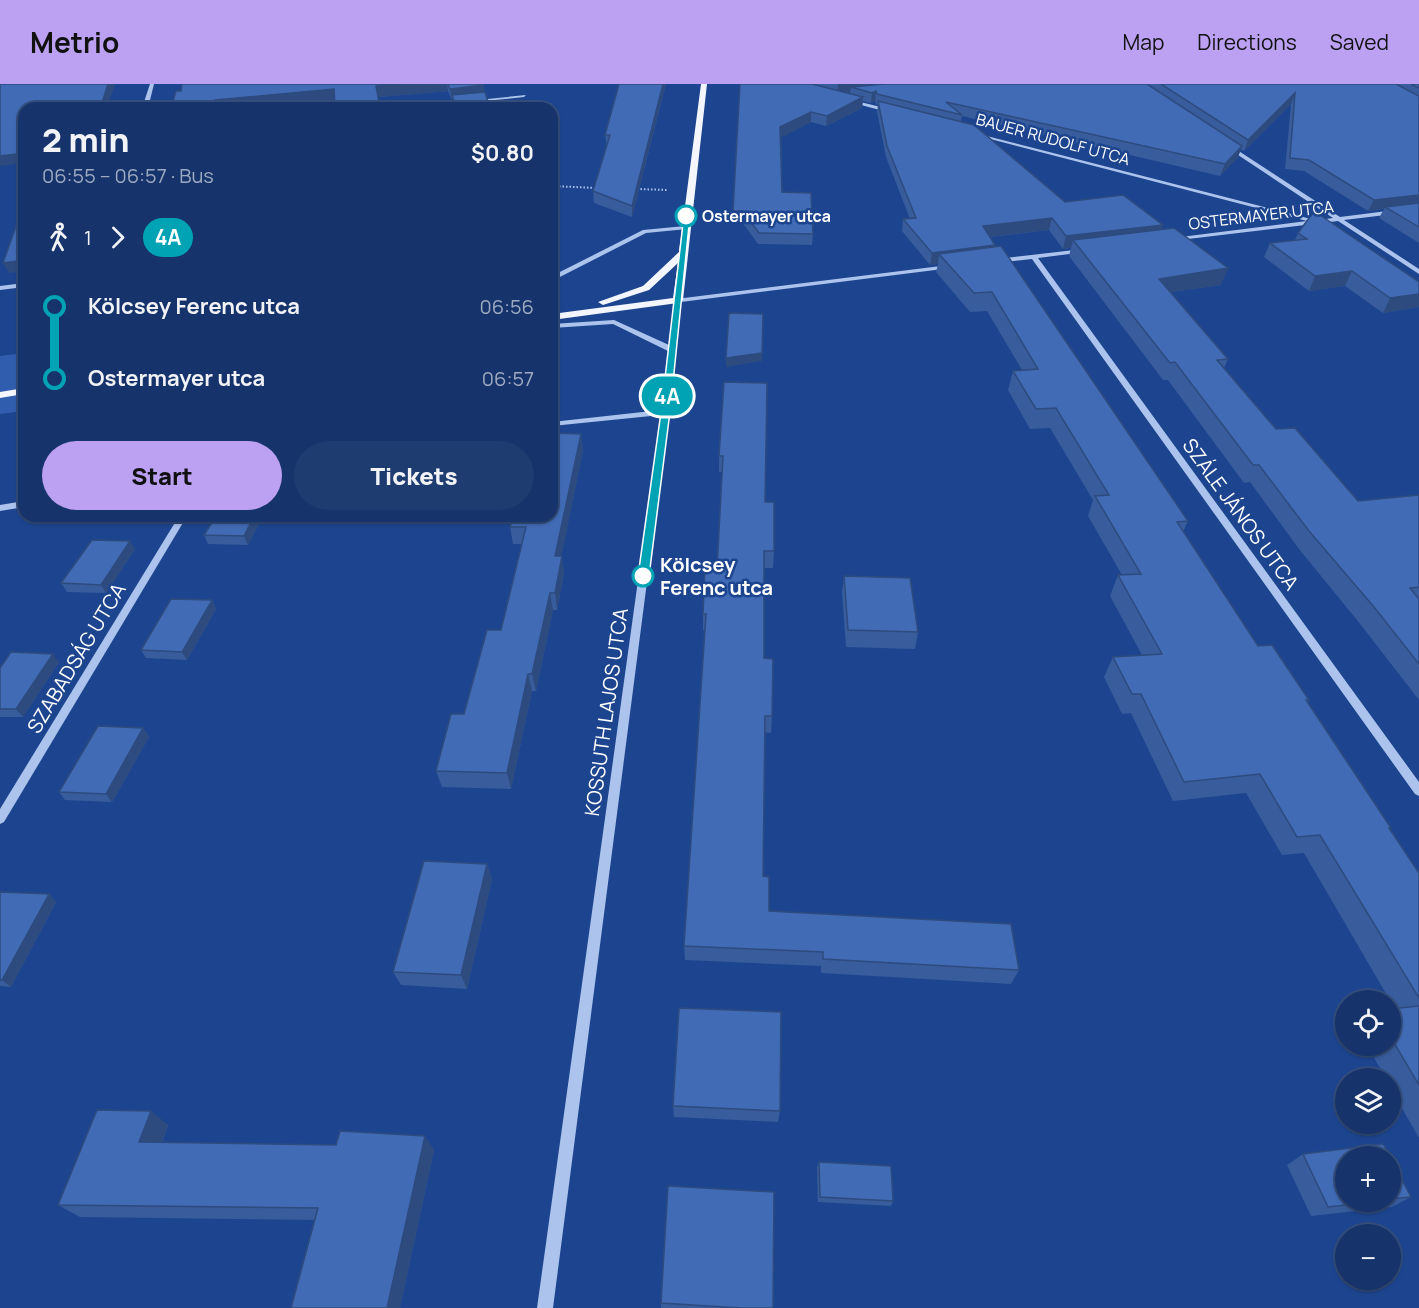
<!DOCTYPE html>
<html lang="en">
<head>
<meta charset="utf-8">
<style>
  :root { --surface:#16346b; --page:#1f3c71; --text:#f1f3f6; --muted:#9eaac1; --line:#354f7e; --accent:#bca0f2 }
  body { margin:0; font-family:Manrope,sans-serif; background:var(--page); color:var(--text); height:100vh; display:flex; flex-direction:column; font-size:22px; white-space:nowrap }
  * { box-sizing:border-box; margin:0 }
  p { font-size:20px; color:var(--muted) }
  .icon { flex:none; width:33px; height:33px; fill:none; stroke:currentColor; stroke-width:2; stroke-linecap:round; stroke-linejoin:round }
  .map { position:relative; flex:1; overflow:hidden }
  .details { position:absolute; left:18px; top:18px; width:540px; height:420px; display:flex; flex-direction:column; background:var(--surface); border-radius:18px; box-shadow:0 2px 4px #0004,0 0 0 2px var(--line) }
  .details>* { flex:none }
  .badge { padding:0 12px; border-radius:20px; font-size:21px; line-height:39px }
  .tools { position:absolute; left:1335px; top:906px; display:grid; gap:12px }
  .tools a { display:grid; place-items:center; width:66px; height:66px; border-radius:50%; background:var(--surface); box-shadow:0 2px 4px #0004,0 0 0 2px var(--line); font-size:30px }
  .map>.badge { position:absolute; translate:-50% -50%; box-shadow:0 0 0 3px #fff }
  .legs { display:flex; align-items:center; gap:9px; height:66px; padding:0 24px; font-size:20px }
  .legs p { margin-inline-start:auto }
  .overview { display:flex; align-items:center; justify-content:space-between; height:102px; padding:0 24px }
  h1 { font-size:33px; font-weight:800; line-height:45px }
  .action { display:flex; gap:12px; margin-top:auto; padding:12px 24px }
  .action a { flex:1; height:69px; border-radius:36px; background:var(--accent); color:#111; font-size:24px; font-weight:800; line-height:69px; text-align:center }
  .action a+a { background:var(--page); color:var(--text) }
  ul { padding:0 24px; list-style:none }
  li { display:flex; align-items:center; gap:21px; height:72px; font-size:22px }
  li i { display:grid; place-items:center; width:9px; height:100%; margin:0 8px; background:currentColor }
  li i::after { content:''; width:15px; height:15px; margin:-8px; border:4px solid; border-radius:50%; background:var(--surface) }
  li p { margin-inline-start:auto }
  li:first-child i { background:linear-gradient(#0000 50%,currentColor 0) }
  li:last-child i { background:linear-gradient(currentColor 50%,#0000 0) }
  header { display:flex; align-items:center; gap:36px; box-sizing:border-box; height:84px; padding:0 30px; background:var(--accent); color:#111 }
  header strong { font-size:28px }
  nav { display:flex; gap:33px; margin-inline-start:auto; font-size:21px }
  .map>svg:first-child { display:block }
  .green { fill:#305dad }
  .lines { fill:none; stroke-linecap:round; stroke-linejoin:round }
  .path { stroke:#acc4ed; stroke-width:2; stroke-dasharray:1.5 2; stroke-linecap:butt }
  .minor { fill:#acc4ed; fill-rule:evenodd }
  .major { fill:#f3f6ff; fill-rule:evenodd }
  .wall { fill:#385c9c }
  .shaded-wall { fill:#2e4b7f }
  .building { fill:#416bb5; stroke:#2e4b7f; stroke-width:1.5 }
  .line-1 { fill:#00a3b4; stroke:#fff; stroke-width:1.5 }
  .stop-1-dot { fill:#fff; stroke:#00a3b4; stroke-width:3 }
  .labels { text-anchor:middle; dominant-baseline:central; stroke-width:5; stroke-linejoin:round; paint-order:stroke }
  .far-street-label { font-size:16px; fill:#fff; stroke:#1d458f }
  .far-stop-label { font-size:16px; font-weight:bold; fill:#fff; stroke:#1d458f; text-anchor:start }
  .street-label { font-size:20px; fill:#fff; stroke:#1d458f }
  .stop-label { font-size:20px; font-weight:bold; fill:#fff; stroke:#1d458f; text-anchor:start }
</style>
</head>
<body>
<header>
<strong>Metrio</strong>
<nav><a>Map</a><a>Directions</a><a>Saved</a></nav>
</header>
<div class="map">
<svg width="1419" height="1224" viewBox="0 0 1419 1224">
  <rect width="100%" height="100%" fill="#1d458f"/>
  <polygon class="green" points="24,269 24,327 0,330 0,272"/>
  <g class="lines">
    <g class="path">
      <polyline points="552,102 596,104"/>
      <polyline points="637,105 668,106"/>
    </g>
    <g class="minor">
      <polygon points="150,0 154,0 148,24 142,24"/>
      <polygon points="526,11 524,13 416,24 398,24"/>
      <polygon points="848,15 893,26 894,27 891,29 846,17"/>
      <polygon points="971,48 1311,135 1312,137 1333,134 1226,63 1231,62 1340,133 1419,123 1419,127 1344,136 1419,185 1419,190 1338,137 1171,157 1171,155 1173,154 1307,137 971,50"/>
      <polygon points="685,142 687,143 687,145 646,149 552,197 552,192 643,146"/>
      <polygon points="1083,165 1086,167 1085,168 1038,174 1419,698 1419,712 1415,710 1032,175 997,179 994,177 997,175"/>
      <polygon points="949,181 951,182 951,184 681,218 669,328 553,1224 537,1224 661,331 552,342 552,338 661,326 668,267 613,240 552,244 552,240 614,236 669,261 676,215"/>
      <polygon points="24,199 24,203 0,206 0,202"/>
      <polygon points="24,417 24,423 0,427 0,421"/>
      <polygon points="179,432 187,432 4,738 0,740 0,725"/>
    </g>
    <g class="major">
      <polygon points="701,0 707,0 683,216 678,219 552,236 552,230 673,214 678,179 649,206 603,221 598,218 643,202 679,168"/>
      <polygon points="24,304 24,310 0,314 0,308"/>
    </g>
  </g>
  <g class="wall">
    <polygon points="182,0 483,0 484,8 490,24 454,24 453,16 452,16 448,7 379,13 181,7"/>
    <polygon points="666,0 632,133 594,119 593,107 607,62 605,51"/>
    <polygon points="740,0 1419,0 1419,159 1379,134 1384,125 1368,127 1304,87 1285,85 1291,20 1244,67 1241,65 1238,73 1220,92 962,32 961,38 1065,118 1163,141 1161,146 1221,201 1170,208 1228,275 1224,284 1276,345 1358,417 1419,411 1419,616 1361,541 1299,465 1250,398 1244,399 1168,296 1163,296 1069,172 1071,164 1063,165 1049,146 990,153 995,161 995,163 1188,437 1183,448 1258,562 1309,616 1307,619 1391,744 1390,745 1419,789 1419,1054 1390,1003 1390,994 1386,994 1367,962 1390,962 1390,925 1395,925 1304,769 1282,771 1246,709 1173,717 1131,629 1122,630 1104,593 1113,573 1142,571 1110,512 1118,491 1122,491 1088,432 1093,416 1050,344 1030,345 1008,306 1013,287 1022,286 987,227 970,228 936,188 938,180 930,181 902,147 903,135 910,135 886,73 877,27 878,21 876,20 875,17 871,19 863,17 862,24 826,42 811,38 781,53 782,108 813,150 812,161 758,160 742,138 733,138"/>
    <polygon points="1298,149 1419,198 1419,223 1383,229 1345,202 1309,207 1264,173 1270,159 1295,156"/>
    <polygon points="724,298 765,418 774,467 773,484 764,484 764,574 772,632 771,649 764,648 763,792 769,827 1019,886 1011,900 821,889 821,882 685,876 684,862 705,547 703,546 703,530 717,484 722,388 719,388 719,372"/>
    <polygon points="581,350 583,367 561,472 564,489 557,526 553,526 536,607 532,607 511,705 442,703 436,687 464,630 501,546 522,460 513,460 510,443"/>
    <polygon points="216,432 263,432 248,461 208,460 204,451"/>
    <polygon points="135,465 106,509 67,508 61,499"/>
    <polygon points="844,492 918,548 915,565 846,563 842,509"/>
    <polygon points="212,516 216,525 187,576 146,574 141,566"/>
    <polygon points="59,578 23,633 0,633 0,584"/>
    <polygon points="143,644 149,653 112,718 65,716 59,708"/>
    <polygon points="487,780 492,795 467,905 401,901 393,888"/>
    <polygon points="0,808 49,810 56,818 11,903 0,902"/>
    <polygon points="673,1022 780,1027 778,1038 674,1033"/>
    <polygon points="168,1041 162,1059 434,1066 400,1224 291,1224 315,1136 80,1133 58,1121"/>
    <polygon points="1303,1070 1346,1118 1390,1118 1390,1073 1411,1113 1392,1123 1311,1132 1287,1081"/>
    <polygon points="819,1078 893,1117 891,1122 818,1118 817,1083"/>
    <polygon points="661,1219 773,1224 661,1224"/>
  </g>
  <g class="shaded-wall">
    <polygon points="108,0 115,0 107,24 97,24"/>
    <polygon points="398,0 447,0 448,7 379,13 381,24 380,24 376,2"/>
    <polygon points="663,0 666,0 632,133 632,122"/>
    <polygon points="838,0 940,0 851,3 850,9 837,10"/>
    <polygon points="483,1 485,13 452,11 453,16 452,16 450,5"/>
    <polygon points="334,5 337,17 261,24 214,24 215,16"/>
    <polygon points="876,7 875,17 871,19 872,9"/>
    <polygon points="1295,9 1291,20 1244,67 1248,56"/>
    <polygon points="863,13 862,24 826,42 827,32"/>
    <polygon points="811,28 811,38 780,54 780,43"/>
    <polygon points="1242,62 1238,73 1220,92 1225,80"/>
    <polygon points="24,69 24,79 0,82 0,72"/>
    <polygon points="1419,111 1419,121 1385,123 1384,125 1368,127 1374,116"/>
    <polygon points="1052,134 1049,146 980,154 983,142"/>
    <polygon points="1163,141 1158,153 1073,156 1071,164 1063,165 1066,152"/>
    <polygon points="995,161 993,173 939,170 938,180 930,181 932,169"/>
    <polygon points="24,176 24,187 9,189 3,179"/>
    <polygon points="1228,184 1221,201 1153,211 1159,195"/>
    <polygon points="1352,187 1345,202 1309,207 1315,192"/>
    <polygon points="1419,210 1419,223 1383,229 1390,214"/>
    <polygon points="762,269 762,277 726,283 726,274"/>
    <polygon points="552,311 554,311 555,319 552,319"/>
    <polygon points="581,350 583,367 558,489 555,472"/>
    <polygon points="254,432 263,432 248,461 244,452"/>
    <polygon points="130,457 135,465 106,509 101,501"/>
    <polygon points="562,472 564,489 557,526 555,509"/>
    <polygon points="550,509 553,526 536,607 532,590"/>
    <polygon points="212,516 216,525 187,576 182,568"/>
    <polygon points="53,570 59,578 23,633 16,625"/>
    <polygon points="528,590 532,607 511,705 507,689"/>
    <polygon points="143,644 149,653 112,718 106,710"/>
    <polygon points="487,780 492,795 467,905 461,891"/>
    <polygon points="49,810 56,818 11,903 2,896"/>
    <polygon points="151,1027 168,1041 157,1072 139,1058"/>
    <polygon points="425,1052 434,1066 400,1224 387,1224"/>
  </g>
  <g class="building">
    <polygon points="0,0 108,0 101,22 98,22 97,24 24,24 24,69 0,72"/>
    <polygon points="182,0 398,0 376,2 380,24 335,24 334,5 215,16 214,24 171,24 176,7 181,7"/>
    <polygon points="448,0 483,0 483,1 450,5"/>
    <polygon points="619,0 663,0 632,122 593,107 610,51 605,51"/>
    <polygon points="740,0 812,0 863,13 827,32 811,28 780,43 782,108 811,109 813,150 759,149 743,127 733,127"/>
    <polygon points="884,0 1147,0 1242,62 1225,80 946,18 962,31 877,10 876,7 872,9 851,3"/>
    <polygon points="1161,0 1396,0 1419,12 1419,111 1374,116 1309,76 1290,74 1295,9 1248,56"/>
    <polygon points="1411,0 1419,0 1419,4"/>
    <polygon points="485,8 490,24 456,24 452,11"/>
    <polygon points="878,17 974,41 1065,118 1123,111 1163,141 1066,152 1052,134 983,142 995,161 932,169 903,135 916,134 887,62"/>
    <polygon points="1419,119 1419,143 1385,123"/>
    <polygon points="24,120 24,176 3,179"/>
    <polygon points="1317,129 1419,198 1419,210 1390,214 1352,187 1315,192 1270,159 1307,155 1298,149 1312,130"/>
    <polygon points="1174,144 1228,184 1159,195 1228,275 1217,276 1276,345 1295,344 1358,417 1419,411 1419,503 1410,504 1419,515 1419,580 1374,523 1309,447 1259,381 1253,381 1175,278 1170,279 1073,156"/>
    <polygon points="1001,162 1188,437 1177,438 1258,562 1272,561 1309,616 1306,616 1391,744 1389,744 1419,789 1419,914 1320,751 1297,753 1260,690 1184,698 1141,610 1132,610 1113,573 1162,570 1118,491 1141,490 1095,412 1109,411 1056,324 1036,325 1013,287 1038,285 992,208 974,209 939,170"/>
    <polygon points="729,229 763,230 762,269 726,274"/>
    <polygon points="724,298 767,299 765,418 774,418 774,467 764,467 764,574 773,575 772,632 765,632 763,792 769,793 769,827 1011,840 1019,886 823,875 823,868 684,862 706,530 703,530 705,484 717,484 723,372 719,372"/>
    <polygon points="552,349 581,350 555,472 562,472 555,509 550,509 532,590 528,590 507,689 436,687 451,630 464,630 487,546 501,546 526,443 510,443 513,432 552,432"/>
    <polygon points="216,432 254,432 244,452 204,451"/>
    <polygon points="92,456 130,457 101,501 61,499"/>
    <polygon points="844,492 910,494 918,548 848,546"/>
    <polygon points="171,515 212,516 182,568 141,566"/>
    <polygon points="11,568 53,570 16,625 0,625 0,584"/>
    <polygon points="98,642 143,644 106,710 59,708"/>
    <polygon points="424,777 487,780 461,891 393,888"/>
    <polygon points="0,808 49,810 2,896 0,896"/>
    <polygon points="1419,922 1419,1001 1390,952 1390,925"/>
    <polygon points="679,924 781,928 780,1027 673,1022"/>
    <polygon points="97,1026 151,1027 139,1058 336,1061 340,1047 425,1052 387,1224 291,1224 318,1124 58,1121"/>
    <polygon points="1383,1060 1390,1072 1346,1072 1346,1118 1372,1118 1328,1123 1303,1070"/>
    <polygon points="1390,1073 1411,1113 1390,1115"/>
    <polygon points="819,1078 891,1082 893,1117 820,1113"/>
    <polygon points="668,1102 774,1108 773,1224 741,1224 661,1219"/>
  </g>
  <polygon class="line-1" points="684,131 690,132 670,328 649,492 643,496 638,492 661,328"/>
  <g class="stop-1-dot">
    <circle cx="686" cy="132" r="10"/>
    <circle cx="643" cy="492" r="10"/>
  </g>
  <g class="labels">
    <g class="far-street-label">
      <text transform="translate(1053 55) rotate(15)">BAUER RUDOLF UTCA</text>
      <text transform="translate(1261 131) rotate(-7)">OSTERMAYER UTCA</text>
    </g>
    <g class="far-stop-label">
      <text x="702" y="132">Ostermayer utca</text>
    </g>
    <g class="street-label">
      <text transform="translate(1241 430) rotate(54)">SZÁLE JÁNOS UTCA</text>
      <text transform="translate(76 574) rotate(-59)">SZABADSÁG UTCA</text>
      <text transform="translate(606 628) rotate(-82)">KOSSUTH LAJOS UTCA</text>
    </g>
    <g class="stop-label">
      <text x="660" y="480">Kölcsey<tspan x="660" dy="23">Ferenc utca</tspan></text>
    </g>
  </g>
</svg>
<div class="tools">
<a><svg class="icon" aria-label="locate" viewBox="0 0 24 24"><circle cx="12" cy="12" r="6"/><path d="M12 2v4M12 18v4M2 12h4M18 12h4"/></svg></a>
<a><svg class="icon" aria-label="layers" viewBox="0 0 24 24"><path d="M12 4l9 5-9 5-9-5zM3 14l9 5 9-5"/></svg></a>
<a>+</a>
<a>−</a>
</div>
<b class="badge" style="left:667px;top:312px;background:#00a3b4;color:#fff">4A</b>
<section class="details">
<div class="overview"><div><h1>2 min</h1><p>06:55 – 06:57 · Bus</p></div><b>$0.80</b></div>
<div class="legs"><svg class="icon" aria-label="walk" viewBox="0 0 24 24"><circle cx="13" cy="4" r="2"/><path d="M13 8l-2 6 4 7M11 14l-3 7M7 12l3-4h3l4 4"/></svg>1<svg class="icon" aria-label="forward" viewBox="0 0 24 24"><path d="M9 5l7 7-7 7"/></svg><b class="badge" style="background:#00a3b4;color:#fff">4A</b></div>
<ul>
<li><i style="color:#00a3b4"></i><b>Kölcsey Ferenc utca</b><p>06:56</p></li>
<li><i style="color:#00a3b4"></i><b>Ostermayer utca</b><p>06:57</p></li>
</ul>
<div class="action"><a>Start</a><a>Tickets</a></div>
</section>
</div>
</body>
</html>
